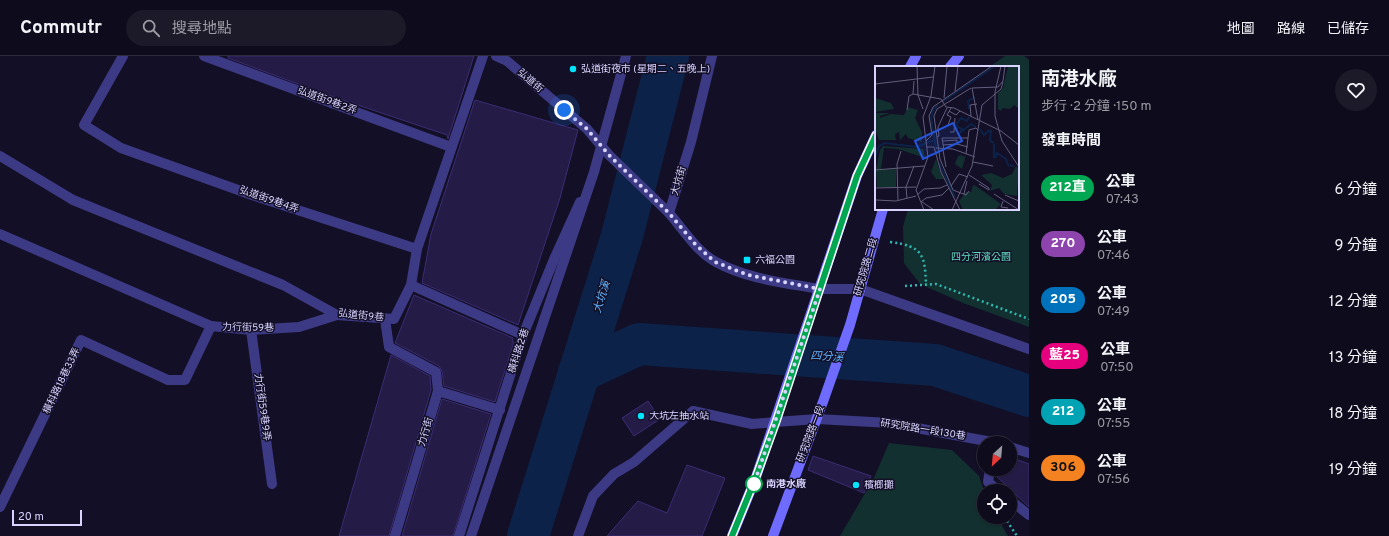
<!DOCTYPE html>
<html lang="zh-TW">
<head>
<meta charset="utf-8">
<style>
  :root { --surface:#0e0b1c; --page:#1c1929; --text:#f1f3f6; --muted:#9b9ba3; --line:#2e2b3b }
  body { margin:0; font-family:Overpass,"Noto Sans TC",sans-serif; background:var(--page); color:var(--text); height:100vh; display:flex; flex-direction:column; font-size:15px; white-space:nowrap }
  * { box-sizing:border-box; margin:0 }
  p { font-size:13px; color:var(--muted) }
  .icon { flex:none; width:22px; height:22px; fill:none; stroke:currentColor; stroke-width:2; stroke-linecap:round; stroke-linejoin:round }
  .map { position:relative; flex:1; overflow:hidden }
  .panel { display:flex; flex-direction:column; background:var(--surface); width:360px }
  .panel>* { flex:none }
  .badge { padding:0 8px; border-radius:13px; font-size:14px; line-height:26px }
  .needle { width:26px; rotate:206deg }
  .buttons { position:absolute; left:977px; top:380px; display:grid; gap:8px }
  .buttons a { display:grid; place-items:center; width:40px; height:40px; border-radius:50%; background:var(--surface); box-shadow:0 1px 3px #0004,0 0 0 1px var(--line); font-size:20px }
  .scale { position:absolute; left:12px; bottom:10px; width:70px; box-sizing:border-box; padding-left:4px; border:2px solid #d9d4ff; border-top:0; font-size:11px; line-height:14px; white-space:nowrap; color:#d9d4ff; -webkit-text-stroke:3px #130f26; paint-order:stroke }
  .you { position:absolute; width:20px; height:20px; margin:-10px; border:3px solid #fff; border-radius:50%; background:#1a73e8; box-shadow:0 0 0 6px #1a73e833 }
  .map>.badge { position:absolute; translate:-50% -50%; box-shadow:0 0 0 2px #fff }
  h2 { padding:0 12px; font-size:15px; line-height:36px }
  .round { display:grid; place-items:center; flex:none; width:42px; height:42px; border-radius:21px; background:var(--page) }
  .summary { display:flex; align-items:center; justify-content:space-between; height:68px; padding:0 12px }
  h1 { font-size:19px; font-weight:700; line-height:30px }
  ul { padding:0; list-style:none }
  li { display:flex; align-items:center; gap:12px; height:56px; padding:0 12px }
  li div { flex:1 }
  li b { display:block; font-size:15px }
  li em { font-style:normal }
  li .badge { min-width:44px; font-weight:700; text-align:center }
  header { display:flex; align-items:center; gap:24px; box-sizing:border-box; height:56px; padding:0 20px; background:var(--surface); border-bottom:1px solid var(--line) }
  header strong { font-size:19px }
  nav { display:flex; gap:22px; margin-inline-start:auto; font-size:14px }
  .search { width:280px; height:36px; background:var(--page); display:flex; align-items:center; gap:10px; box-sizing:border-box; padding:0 14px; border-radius:22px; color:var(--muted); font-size:15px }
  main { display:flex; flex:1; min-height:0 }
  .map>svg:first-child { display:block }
  .green { fill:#12302f }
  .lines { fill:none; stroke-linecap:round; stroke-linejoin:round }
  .river { stroke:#0c2248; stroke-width:42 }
  .building { fill:#241b47; stroke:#3b2d73 }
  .path { stroke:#2fb8b0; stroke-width:2.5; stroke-dasharray:2 3; stroke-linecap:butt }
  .service { stroke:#3d3a85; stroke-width:10 }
  .pedestrian { stroke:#3d3a85; stroke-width:10 }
  .minor { stroke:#3d3a85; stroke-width:10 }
  .tertiary { stroke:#3d3a85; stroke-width:10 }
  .secondary { stroke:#6f6bff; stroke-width:10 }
  .line-casing { stroke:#fff; stroke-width:9 }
  .line { stroke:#00a651; stroke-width:6 }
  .walk { stroke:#d9d4ff; stroke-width:4; stroke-dasharray:0 7.2 }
  .poi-dot { fill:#00e5ff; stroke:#130f26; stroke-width:1.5 }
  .stop-dot { fill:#fff; stroke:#00a651; stroke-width:2 }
  .labels { text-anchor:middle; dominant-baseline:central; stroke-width:3; stroke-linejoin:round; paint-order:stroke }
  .poi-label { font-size:10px; fill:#d9d4ff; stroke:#130f26; text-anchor:start }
  .street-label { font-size:10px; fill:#d9d4ff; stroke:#130f26 }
  .park-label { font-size:10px; fill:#5fe0c0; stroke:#130f26 }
  .stop-label { font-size:10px; font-weight:bold; fill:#d9d4ff; stroke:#130f26; text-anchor:start }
  .water-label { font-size:11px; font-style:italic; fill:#62b6ff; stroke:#130f26 }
  .inset-river { fill:none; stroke:#0c2248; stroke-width:2 }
  .inset-road { fill:none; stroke:#625e7d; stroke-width:1 }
  .view { fill:#2655da; fill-opacity:0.15; stroke:#2655da; stroke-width:2 }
  .inset-edge { fill:none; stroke:#d9d4ff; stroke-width:2 }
</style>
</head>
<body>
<header>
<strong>Commutr</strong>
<div class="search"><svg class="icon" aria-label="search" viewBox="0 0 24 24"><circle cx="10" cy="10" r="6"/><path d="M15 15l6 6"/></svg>搜尋地點</div>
<nav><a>地圖</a><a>路線</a><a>已儲存</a></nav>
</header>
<main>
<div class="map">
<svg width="1029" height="480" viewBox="0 0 1029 480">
  <rect width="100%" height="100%" fill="#130f26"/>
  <g class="green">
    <polygon points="1005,0 1024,0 1029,4 1029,271 963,247 920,228 904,207 903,171 908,153 1018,153 1018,11 989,11"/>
    <polygon points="889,387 952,394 979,420 984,435 984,461 997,461 1008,480 840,480 874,422"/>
  </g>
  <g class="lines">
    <g class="river">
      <polyline points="579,316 639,288 935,309 1029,340"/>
      <polyline points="528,480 622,180 668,0"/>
    </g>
  </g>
  <g class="building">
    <polygon points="228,0 474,0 448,83 447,79 325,38 228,2"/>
    <polygon points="475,44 578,74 560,142 518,269 422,227 431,178"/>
    <polygon points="414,239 513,282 512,285 514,286 495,346 444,330 442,315 439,310 395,287"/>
    <polygon points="391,299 430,320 431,334 389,480 339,480"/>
    <polygon points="442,343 491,358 453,480 402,480"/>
    <polygon points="648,345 660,363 634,380 622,362"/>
    <polygon points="813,400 871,420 864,437 808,414"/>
    <polygon points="1010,401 1029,408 1029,451 996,420 996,413 1010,413"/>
    <polygon points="687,409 725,422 702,480 607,480 638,445 667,457"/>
  </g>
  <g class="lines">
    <g class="path">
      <path d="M890 186C923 190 925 199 926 229"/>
      <polyline points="905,230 936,228 1029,263"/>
      <polyline points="1007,465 1017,480"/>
    </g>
    <g class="service">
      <polyline points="860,233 1029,293"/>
      <polyline points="385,263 389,291 436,316 438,335"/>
      <polyline points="251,274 272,428"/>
      <polyline points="168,324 185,324 211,270 251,274 299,271 337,259"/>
      <polyline points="776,366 817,363 890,367 997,387"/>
      <polyline points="1010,391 1029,397"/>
      <polyline points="459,480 523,279 555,201 580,146"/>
    </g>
    <polyline class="pedestrian" points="0,178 211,270"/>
    <g class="minor">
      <polyline points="123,0 84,69 121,92 252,139 417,193"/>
      <polyline points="204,0 451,91"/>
      <polyline points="496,0 507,5 587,73 609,99 669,157"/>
      <path d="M712 0 691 86 669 157C683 173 697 196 716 206 747 223 786 227 820 233"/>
      <polyline points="0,100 73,144 283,229 337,259 394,263 411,229 417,193 483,0"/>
      <polyline points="411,229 523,279"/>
      <polyline points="992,387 992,385"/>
      <polyline points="990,413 988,426 999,435"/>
      <polyline points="1010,444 1029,459"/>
      <polyline points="0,451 81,284 168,324"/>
      <polyline points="395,480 438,335 500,354"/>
      <polyline points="471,480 594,116 626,0"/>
      <polyline points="578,480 593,440 614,418 634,406 693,355 752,368 776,366"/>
    </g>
    <polyline class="tertiary" points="820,233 860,233"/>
    <g class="secondary">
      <polyline points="910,11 916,0"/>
      <polyline points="950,11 959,0"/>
      <polyline points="732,480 756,421 857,120 876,79"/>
      <polyline points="773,480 824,343 850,269 883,153"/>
    </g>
  </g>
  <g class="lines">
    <g class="line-casing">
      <polyline id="line" points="732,480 756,421 776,366 857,120 876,79"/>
    </g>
    <use href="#line" class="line"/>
    <polyline class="walk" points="564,54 587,73 609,99 669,157 695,188 715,206 748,219 820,233 754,428"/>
  </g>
  <g class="poi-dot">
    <circle cx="573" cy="13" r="4"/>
    <rect x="743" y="200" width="8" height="8" rx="2"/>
    <circle cx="641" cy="360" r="4"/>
    <circle cx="856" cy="429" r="4"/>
  </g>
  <circle class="stop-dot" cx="754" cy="428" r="8"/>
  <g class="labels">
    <g class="poi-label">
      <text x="581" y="13">弘道街夜市 (星期二、五晚上)</text>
      <text x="755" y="204">六福公園</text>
      <text x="649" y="360">大坑左抽水站</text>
      <text x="864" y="429">檳榔攤</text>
    </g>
    <g class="street-label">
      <text transform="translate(530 25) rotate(40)">弘道街</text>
      <text transform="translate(327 45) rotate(20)">弘道街9巷2弄</text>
      <text transform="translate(679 125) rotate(-73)">大坑街</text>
      <text transform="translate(269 144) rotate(19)">弘道街9巷4弄</text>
      <text transform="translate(866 211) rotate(-74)">研究院路二段</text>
      <text transform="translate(361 260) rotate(6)">弘道街9巷</text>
      <text transform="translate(248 272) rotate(1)">力行街59巷</text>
      <text transform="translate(519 295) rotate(-72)">橫科路2巷</text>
      <text transform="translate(62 325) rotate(-64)">橫科路18巷33弄</text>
      <text transform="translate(262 351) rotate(82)">力行街59巷9弄</text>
      <text transform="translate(923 374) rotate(9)">研究院路一段130巷</text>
      <text transform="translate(426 376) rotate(-74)">力行街</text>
      <text transform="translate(811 378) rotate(-69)">研究院路一段</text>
    </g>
    <g class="park-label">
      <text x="981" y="201">四分河濱公園</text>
    </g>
    <g class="stop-label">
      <text x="766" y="428">南港水廠</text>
    </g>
    <g class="water-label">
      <text transform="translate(602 241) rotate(-73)">大坑溪</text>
      <text transform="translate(827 301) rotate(4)">四分溪</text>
    </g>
  </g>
  <g transform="translate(875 10)">
    <rect width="144" height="144" fill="#130f26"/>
    <path d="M133 0H144L142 3 144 5V43L139 39 135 43 128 42 126 45 123 43V27L128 22ZM0 32 16 37 19 43 0 46ZM33 41 43 44 40 52 47 66V76L33 72 31 68 25 74 24 66 20 68 21 74H4L0 63V47H15L5 50V61V52L16 48 29 49ZM8 80 48 83 50 92 23 83 9 82 6 103H1L5 84ZM87 89 89 91 91 89 87 103 80 98 83 90ZM61 93 64 103 69 113H61L56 106ZM141 100 144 103 142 130 129 128 124 122 115 125 117 119 106 109 116 107 128 112 137 108ZM21 103V121H2L1 104ZM98 119 101 120 126 138 120 144H88L84 135 91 126H96Z" fill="#12302f"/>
    <path class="inset-river" d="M67 36 120 0M94 43 93 35 100 31M94 51 92 55 86 52 83 56 81 60 87 63 85 67 96 58 101 61M105 63 109 69 115 64M116 64 115 75 119 77M119 78V91H121L122 87 131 93 133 99 139 100M62 88 56 52 58 44 63 39M0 91 4 80 10 77 42 81 59 74M64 97 80 131"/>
    <path class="inset-road" d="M42 0 43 29 48 43M126 0 120 26V50L127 75 144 101M0 18 58 11M97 22 103 54M97 22 123 21 128 15 130 0M80 25 83 0M38 28 66 33 71 41 79 42 126 65 144 79M38 28 39 15M69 32 72 0M32 44 34 30 38 28M74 45 81 49 85 45M96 50 95 39 102 38M73 59 76 51 72 49 76 42M75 66H79L80 52M62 71 64 70 63 61 72 42M51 75 57 69 54 50 58 41 117 0M68 75 82 74V78L93 81M68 79 82 78M52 81H59L66 106 85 144M61 82 78 83 100 91M68 84 71 101M69 84 67 72H93M91 88 94 64 101 62 103 64M98 96 118 100M0 104 49 100M94 109 114 122V124L104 118M76 120 84 108 93 111M1 122 41 121M78 124 65 93 59 50 62 43 96 22M78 124 91 129 94 125M89 128 92 115M119 128 144 144M42 129 49 123 65 122 72 119M130 129 144 135M32 132 31 121 39 100M1 134 21 135 41 130M23 135 22 98 26 85M128 135 126 141 133 142M46 136 51 132 67 129 74 122M47 136 59 144M49 144 41 124 53 91 48 51 56 30 60 0M77 144 97 100 107 39 126 23 128 16"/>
    <path class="view" d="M78 57 87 75 48 93 40 75Z"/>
    <rect width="144" height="144" class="inset-edge"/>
  </g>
</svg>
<div class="buttons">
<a><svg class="needle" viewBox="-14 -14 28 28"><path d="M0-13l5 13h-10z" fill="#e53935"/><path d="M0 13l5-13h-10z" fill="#9b9ba3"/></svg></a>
<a><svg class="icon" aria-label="locate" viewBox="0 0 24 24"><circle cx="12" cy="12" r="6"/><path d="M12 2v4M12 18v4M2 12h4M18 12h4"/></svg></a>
</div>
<div class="scale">20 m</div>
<div class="you" style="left:564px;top:54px"></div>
</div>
<section class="panel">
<div class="summary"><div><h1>南港水廠</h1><p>步行 · 2 分鐘 · 150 m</p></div><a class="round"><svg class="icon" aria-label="heart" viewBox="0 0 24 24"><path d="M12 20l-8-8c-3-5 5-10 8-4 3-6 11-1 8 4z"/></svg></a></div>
<h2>發車時間</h2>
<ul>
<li><span class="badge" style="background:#00a651;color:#fff">212直</span><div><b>公車</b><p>07:43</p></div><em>6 分鐘</em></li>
<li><span class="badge" style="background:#8e44ad;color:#fff">270</span><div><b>公車</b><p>07:46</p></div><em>9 分鐘</em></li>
<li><span class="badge" style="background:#0072bc;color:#fff">205</span><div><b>公車</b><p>07:49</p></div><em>12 分鐘</em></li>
<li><span class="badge" style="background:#e6007e;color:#fff">藍25</span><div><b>公車</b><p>07:50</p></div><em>13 分鐘</em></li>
<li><span class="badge" style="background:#00a3b4;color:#fff">212</span><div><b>公車</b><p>07:55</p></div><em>18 分鐘</em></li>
<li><span class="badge" style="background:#f58220;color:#111">306</span><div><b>公車</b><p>07:56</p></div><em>19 分鐘</em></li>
</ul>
</section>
</main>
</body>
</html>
